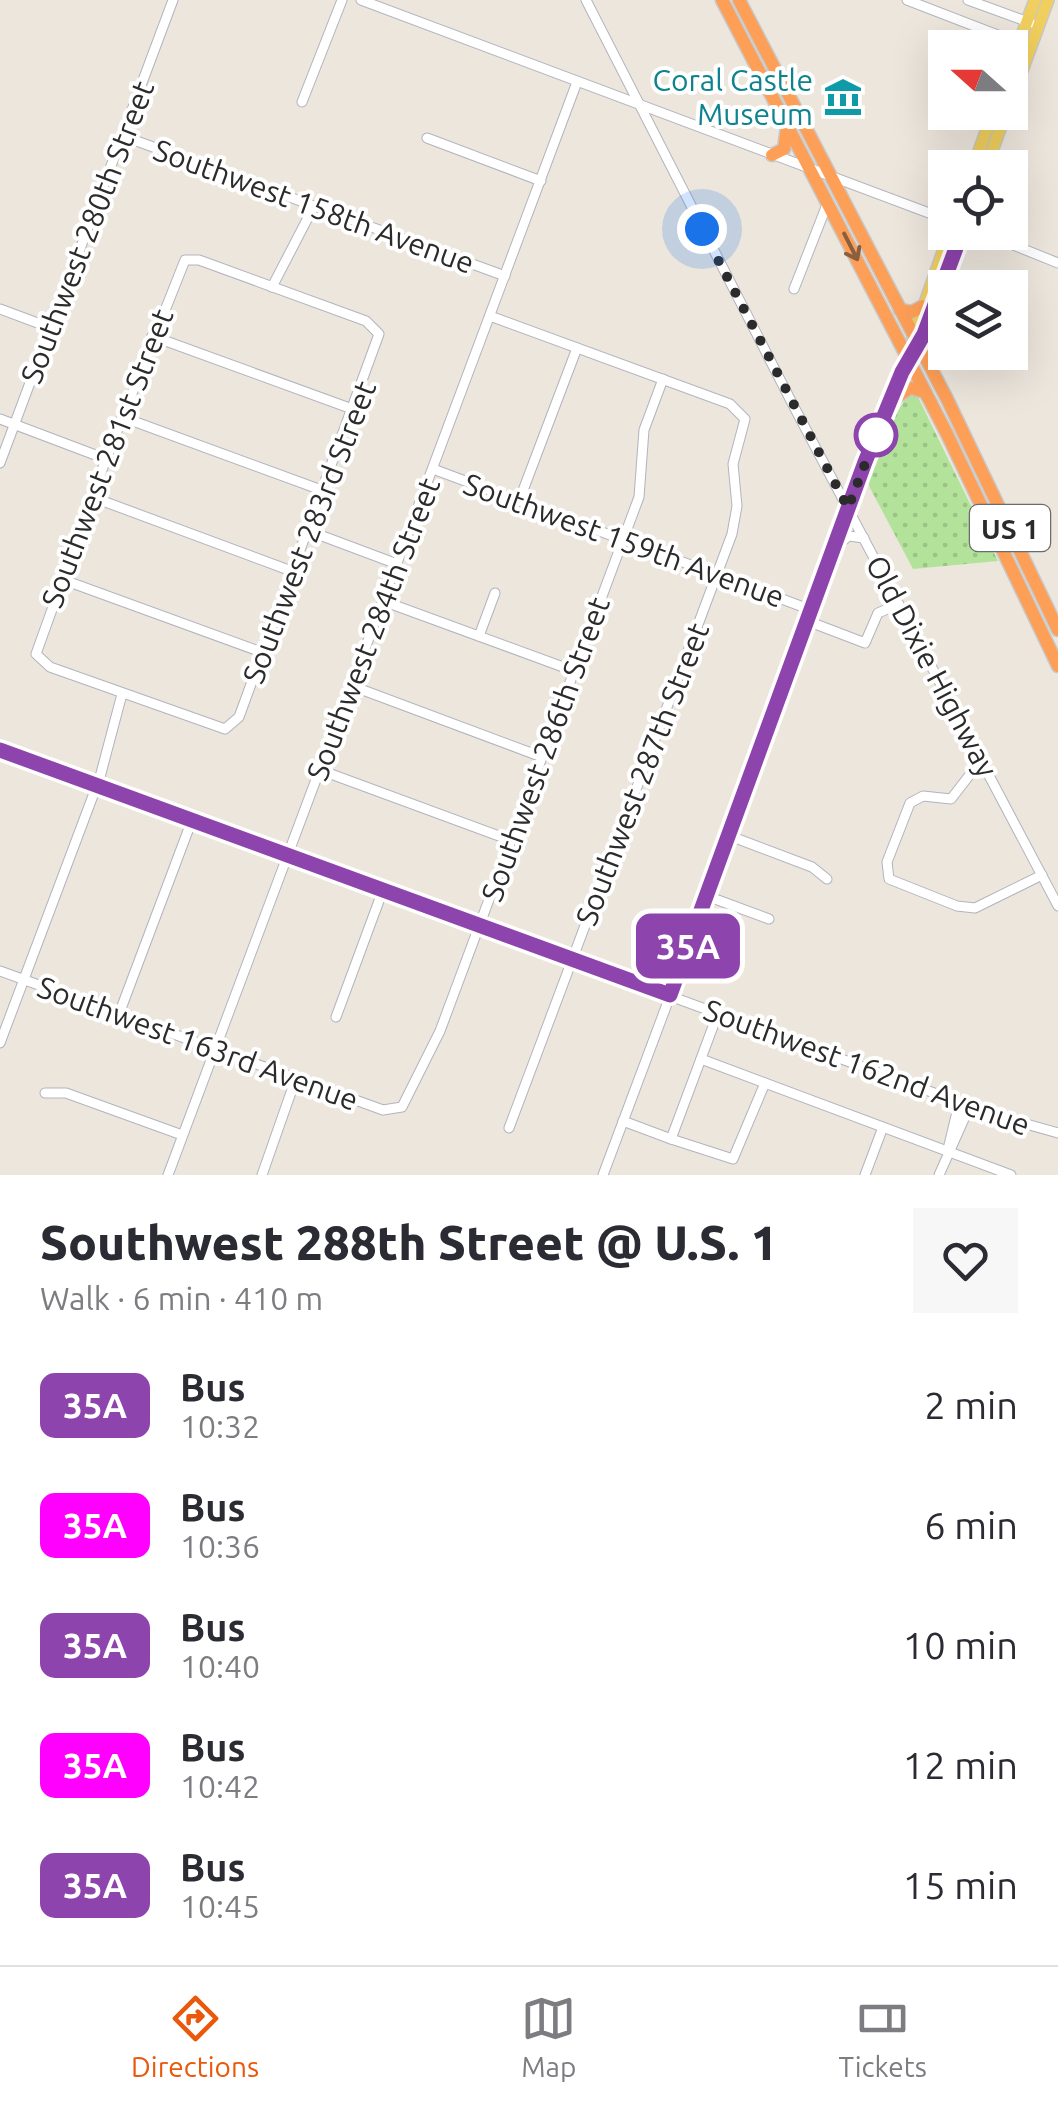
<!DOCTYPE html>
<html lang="en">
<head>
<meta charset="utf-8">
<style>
  :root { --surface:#fff; --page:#f7f7f7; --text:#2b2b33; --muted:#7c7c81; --line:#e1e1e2; --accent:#ea580c }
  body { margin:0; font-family:Ubuntu,sans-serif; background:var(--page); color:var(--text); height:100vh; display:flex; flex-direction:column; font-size:38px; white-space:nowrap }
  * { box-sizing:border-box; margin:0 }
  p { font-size:32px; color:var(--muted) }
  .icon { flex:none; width:55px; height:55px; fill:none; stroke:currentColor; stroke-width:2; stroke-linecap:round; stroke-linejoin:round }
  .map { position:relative; height:1175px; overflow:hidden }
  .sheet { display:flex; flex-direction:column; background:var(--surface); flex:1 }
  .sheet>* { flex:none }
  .badge { padding:0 20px; border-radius:15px; font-size:35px; line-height:65px }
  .needle { width:65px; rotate:291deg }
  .controls { position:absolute; left:928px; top:30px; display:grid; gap:20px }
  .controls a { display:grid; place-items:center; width:100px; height:100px; border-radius:0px; background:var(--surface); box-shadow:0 10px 40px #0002; font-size:50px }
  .you { position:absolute; width:50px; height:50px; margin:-25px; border:8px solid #fff; border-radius:50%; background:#1a73e8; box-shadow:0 0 0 15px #1a73e833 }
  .map>.badge { position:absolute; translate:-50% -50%; box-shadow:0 0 0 5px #fff }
  .round { display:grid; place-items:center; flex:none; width:105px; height:105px; border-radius:0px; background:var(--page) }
  .summary { display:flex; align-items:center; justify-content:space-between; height:170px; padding:0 40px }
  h1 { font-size:48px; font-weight:800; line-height:75px }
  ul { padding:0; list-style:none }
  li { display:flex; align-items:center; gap:30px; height:120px; padding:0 40px }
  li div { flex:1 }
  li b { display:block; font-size:38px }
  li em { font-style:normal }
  li .badge { min-width:110px; font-weight:700; text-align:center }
  .menu { display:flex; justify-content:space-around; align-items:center; height:140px; border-top:2px solid var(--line); background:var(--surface); font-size:28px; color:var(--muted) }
  .menu a { display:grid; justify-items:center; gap:5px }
  .menu .on { color:var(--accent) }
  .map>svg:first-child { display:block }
  .green { fill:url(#green-dots) }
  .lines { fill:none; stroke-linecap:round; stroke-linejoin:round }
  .minor-casing { stroke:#b1b4bf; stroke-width:11 }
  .major-casing { stroke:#c8c8c8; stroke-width:14 }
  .highway-casing { stroke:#c8c8c8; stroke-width:15 }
  .minor { stroke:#fff; stroke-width:9 }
  .major { stroke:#f1cf5e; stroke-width:11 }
  .highway { stroke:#fe9f57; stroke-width:12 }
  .oneway { stroke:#8a5f3f }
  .line-casing { stroke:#fff; stroke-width:22 }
  .line { stroke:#8e44ad; stroke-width:15 }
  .walk { stroke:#2b2b2b; stroke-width:10; stroke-dasharray:0 18 }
  .stop-dot { fill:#fff; stroke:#8e44ad; stroke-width:5 }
  .labels { text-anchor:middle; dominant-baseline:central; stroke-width:8; stroke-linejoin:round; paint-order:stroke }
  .shield { fill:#fff; stroke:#6b6b6b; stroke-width:2.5 }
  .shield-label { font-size:28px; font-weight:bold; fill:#2b2b2b }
  .culture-label { font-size:30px; fill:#0d838f; stroke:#fff; text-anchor:end }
  .street-label { font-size:30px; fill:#2b2b2b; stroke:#fff }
</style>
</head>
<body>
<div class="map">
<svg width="1058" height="1175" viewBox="0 0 1058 1175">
  <defs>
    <pattern id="green-dots" width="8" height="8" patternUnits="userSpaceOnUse" patternTransform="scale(2.5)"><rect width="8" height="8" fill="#b3e39a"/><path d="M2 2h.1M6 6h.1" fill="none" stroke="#9ac385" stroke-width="1.8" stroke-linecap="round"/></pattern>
  </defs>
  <rect width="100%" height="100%" fill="#ede6dd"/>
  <polygon class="green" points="909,393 917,395 998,561 913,569 870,488 867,479 884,434"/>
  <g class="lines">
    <g class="minor-casing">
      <g id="minor">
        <polyline points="361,0 945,219"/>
        <polyline points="586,0 792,403 1058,906"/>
        <polyline points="907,0 1021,44"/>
        <polyline points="968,0 1031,23"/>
        <polyline points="302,102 342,0"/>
        <polyline points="123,136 505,276"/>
        <polyline points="427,138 541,181"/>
        <polyline points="981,232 1058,263"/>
        <polygon points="185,260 199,260 366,321 379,334 239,717 225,729 50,667 36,654 106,459"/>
        <polyline points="272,287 314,206"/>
        <polyline points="794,289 828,202"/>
        <polyline points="0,309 51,328"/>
        <polyline points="490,316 730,404 745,419 733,464 737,506 732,534 509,1128"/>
        <polyline points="152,336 355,410"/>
        <polyline points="122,417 324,491"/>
        <polyline points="0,419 106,459"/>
        <polyline points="0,463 173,0"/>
        <polyline points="433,469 814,611"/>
        <polyline points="92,497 294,572"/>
        <polyline points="519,501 577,348"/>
        <polyline points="309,531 397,564"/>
        <polyline points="836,546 849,536 864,538"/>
        <polyline points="61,579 264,653"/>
        <polyline points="383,601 574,671"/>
        <polyline points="810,622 865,643 878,613 899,604"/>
        <polyline points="479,636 495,593"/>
        <polyline points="352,686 542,757"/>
        <polyline points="0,750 994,1115 1058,1133"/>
        <polyline points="982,759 951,799 923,796 910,803 887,862 889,879 957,906 975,908 1042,875"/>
        <polyline points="320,770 510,840"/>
        <polyline points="730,836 812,867 827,879"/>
        <polyline points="707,896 769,919"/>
        <polyline points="0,971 383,1110 402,1107 440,1031 639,497 644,430 663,379"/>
        <polyline points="119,1014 192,820"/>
        <polyline points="336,1017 383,890"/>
        <polyline points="0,1043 100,777 122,694"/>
        <polyline points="701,1059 1011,1175"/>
        <polyline points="45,1093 66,1093 182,1135"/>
        <polyline points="623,1121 671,1139 718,1013"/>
        <polyline points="671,1139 733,1159 765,1083"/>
        <polyline points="948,1149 956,1116 966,1104"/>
        <polyline points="168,1175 577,82"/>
        <polyline points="262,1175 296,1078"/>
        <polyline points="603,1175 810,622 865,461 908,358"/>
        <polyline points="865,1175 883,1127"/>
        <polyline points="939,1175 964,1119 966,1104"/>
      </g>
    </g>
    <g class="major-casing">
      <g id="major">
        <polyline points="1010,67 1035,0"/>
        <polyline points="1010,103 1048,0"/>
        <polyline points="973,168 993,112"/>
        <polyline points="986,168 1006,112"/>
        <polyline points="913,337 950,232"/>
        <polyline points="908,358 924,334 962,232"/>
      </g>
    </g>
    <g class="highway-casing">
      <g id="highway">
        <polyline points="722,0 947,434 1058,666"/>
        <polyline points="739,0 947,399 1058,630"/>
        <polyline points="772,155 784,149 787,127"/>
        <polyline points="900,310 912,312 923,306"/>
        <polyline points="889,402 910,388 925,392"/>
      </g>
    </g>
    <use href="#minor" class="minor"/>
    <use href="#major" class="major"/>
    <use href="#highway" class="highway"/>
  </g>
  <defs><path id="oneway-shaft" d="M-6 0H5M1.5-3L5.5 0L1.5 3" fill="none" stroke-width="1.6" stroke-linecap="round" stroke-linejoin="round" transform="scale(2.5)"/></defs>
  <use class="oneway" href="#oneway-shaft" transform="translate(851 247) rotate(63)"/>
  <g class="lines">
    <g class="line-casing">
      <polyline id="line" points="0,750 670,995 865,462 902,372 924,334 962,232"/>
    </g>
    <use href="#line" class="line"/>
    <polyline class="walk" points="702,229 848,508 880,425 876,435"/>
  </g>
  <defs>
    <g id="museum-bare" transform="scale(3)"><path d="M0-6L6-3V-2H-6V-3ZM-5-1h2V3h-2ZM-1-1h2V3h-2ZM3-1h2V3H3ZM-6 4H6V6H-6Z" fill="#0f9aa8" stroke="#fff" stroke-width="2.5" paint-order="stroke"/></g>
  </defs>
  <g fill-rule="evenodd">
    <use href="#museum-bare" x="843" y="97"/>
  </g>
  <circle class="stop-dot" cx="876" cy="435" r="20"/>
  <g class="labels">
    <rect class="shield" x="970" y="505" width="80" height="46" rx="8"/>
    <g class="shield-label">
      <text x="1010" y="528">US 1</text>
    </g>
    <g class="culture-label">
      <text x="813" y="80">Coral Castle<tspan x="813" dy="34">Museum</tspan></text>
    </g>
    <g class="street-label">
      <text transform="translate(314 206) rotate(20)">Southwest 158th Avenue</text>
      <text transform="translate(87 232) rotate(-69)">Southwest 280th Street</text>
      <text transform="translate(107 458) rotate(-69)">Southwest 281st Street</text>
      <text transform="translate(309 532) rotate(-69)">Southwest 283rd Street</text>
      <text transform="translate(624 540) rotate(20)">Southwest 159th Avenue</text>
      <text transform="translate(373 629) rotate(-69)">Southwest 284th Street</text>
      <text transform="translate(932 666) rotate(62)">Old Dixie Highway</text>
      <text transform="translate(545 749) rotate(-70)">Southwest 286th Street</text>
      <text transform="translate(642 774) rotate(-69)">Southwest 287th Street</text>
      <text transform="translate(198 1043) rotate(20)">Southwest 163rd Avenue</text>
      <text transform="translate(867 1067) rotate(20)">Southwest 162nd Avenue</text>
    </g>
  </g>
</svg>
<div class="controls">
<a><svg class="needle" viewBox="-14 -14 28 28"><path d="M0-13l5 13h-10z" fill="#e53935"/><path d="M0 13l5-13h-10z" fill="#7c7c81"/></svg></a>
<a><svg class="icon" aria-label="locate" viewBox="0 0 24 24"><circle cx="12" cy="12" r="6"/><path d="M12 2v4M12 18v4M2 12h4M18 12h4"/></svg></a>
<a><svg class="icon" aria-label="layers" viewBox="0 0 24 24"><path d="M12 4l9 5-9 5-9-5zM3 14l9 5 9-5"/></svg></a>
</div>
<div class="you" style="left:702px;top:229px"></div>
<b class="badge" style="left:688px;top:946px;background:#8e44ad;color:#fff">35A</b>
</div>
<section class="sheet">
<div class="summary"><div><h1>Southwest 288th Street @ U.S. 1</h1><p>Walk · 6 min · 410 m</p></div><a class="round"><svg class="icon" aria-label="heart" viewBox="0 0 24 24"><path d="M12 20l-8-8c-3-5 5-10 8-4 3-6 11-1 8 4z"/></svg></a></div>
<ul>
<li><span class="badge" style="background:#8e44ad;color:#fff">35A</span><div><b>Bus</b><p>10:32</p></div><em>2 min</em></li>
<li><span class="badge" style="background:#f0f;color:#fff">35A</span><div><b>Bus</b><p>10:36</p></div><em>6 min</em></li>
<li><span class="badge" style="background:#8e44ad;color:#fff">35A</span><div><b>Bus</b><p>10:40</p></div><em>10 min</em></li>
<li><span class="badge" style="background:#f0f;color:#fff">35A</span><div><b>Bus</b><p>10:42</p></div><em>12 min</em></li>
<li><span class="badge" style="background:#8e44ad;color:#fff">35A</span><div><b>Bus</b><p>10:45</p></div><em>15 min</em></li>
</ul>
</section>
<nav class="menu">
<a class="on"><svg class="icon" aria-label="directions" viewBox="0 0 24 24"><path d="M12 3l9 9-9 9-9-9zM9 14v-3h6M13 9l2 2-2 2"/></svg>Directions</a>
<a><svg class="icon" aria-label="map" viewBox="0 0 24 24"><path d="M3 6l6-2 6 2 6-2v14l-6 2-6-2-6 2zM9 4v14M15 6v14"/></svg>Map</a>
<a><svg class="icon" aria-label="tickets" viewBox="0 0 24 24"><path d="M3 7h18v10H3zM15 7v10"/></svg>Tickets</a>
</nav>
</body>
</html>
